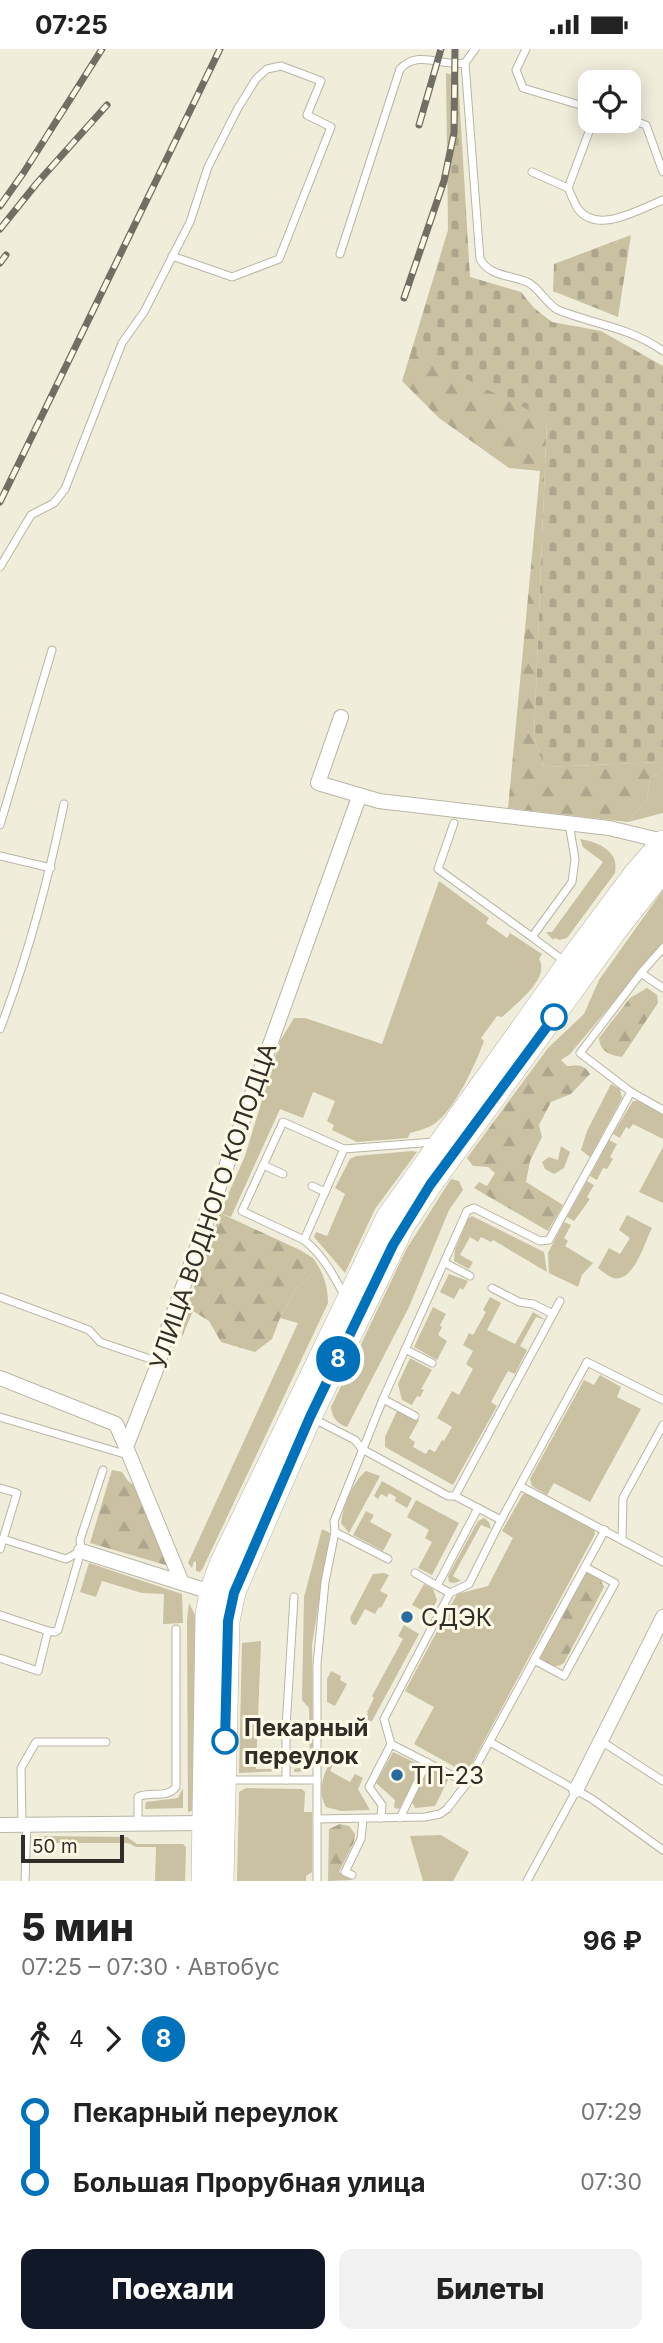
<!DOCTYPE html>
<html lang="ru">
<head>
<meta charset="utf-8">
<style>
  :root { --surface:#fff; --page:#f2f2f2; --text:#222; --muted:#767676; --accent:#111827 }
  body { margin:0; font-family:Inter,sans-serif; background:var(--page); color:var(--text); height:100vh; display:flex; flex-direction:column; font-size:26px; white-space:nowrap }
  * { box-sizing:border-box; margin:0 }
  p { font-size:23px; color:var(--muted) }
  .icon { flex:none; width:38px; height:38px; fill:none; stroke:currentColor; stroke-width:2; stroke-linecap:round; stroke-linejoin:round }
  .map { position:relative; height:1832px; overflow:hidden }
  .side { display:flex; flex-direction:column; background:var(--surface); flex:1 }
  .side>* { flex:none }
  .badge { padding:0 14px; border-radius:23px; font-size:24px; line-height:46px }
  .controls { position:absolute; left:578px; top:21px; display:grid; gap:14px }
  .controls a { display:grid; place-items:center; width:63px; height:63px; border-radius:14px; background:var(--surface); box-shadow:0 4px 18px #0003; font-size:35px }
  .scale { position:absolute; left:21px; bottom:18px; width:103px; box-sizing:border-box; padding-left:7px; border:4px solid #302e27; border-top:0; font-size:19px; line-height:24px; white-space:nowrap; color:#302e27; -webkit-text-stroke:5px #fffae8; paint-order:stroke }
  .map>.badge { position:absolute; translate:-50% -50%; box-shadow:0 0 0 4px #fff }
  .legs { display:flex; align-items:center; gap:10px; height:77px; padding:0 21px; font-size:23px }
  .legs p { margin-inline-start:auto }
  .summary { display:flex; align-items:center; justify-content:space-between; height:119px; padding:0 21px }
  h1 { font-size:38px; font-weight:800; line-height:52px }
  .action { display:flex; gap:14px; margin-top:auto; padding:14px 21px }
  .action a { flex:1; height:80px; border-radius:14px; background:var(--accent); color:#fff; font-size:28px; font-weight:800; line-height:80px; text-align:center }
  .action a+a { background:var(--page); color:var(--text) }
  ul { padding:0 21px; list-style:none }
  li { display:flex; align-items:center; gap:24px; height:70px; font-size:26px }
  li i { display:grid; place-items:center; width:10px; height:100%; margin:0 9px; background:currentColor }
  li i::after { content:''; width:18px; height:18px; margin:-9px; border:5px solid; border-radius:50%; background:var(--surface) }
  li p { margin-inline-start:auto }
  li:first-child i { background:linear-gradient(#0000 50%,currentColor 0) }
  li:last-child i { background:linear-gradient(currentColor 50%,#0000 0) }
  .status { display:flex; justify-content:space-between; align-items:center; height:49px; padding:0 35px; background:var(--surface); direction:ltr }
  .status svg { height:19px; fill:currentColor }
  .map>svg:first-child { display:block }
  .green { fill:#c9c1a2 }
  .forest { fill:url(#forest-firs) }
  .cemetery { fill:url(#cemetery-stones) }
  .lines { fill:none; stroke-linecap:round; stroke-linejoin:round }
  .service-casing { stroke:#b9b5a4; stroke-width:9 }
  .minor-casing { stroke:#b9b5a4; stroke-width:16 }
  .primary-casing { stroke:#b9b5a4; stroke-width:24 }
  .service { stroke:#fff; stroke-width:7 }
  .minor { stroke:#fff; stroke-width:14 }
  .primary { stroke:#fff; stroke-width:23 }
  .rail-casing { stroke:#716f64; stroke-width:7 }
  .rail { stroke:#fffae8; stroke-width:4.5; stroke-dasharray:13; stroke-linecap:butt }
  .line-1-casing { stroke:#fff; stroke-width:16 }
  .line-1 { stroke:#0072bc; stroke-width:10 }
  .stop-1-dot { fill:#fff; stroke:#0072bc; stroke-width:3.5 }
  .poi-dot { fill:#276ba0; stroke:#fffae8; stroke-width:2.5 }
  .labels { text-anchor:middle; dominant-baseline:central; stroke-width:6; stroke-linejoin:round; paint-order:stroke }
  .street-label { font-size:24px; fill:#302e27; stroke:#fffae8 }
  .poi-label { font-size:24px; fill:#302e27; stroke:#fffae8; text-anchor:start }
  .stop-label { font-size:24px; font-weight:bold; fill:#302e27; stroke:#fffae8; text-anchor:start }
</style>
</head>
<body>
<div class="status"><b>07:25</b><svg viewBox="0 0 49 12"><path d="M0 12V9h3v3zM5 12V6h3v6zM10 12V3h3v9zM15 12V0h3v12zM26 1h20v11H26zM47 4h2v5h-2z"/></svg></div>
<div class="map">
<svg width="663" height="1832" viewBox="0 0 663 1832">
  <defs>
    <pattern id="forest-firs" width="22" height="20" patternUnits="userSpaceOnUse" patternTransform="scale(1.75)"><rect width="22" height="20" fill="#c9c1a2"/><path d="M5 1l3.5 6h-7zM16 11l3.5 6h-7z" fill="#ada68c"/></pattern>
    <pattern id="cemetery-stones" width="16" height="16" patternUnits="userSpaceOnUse" patternTransform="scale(1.75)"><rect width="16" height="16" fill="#c9c1a2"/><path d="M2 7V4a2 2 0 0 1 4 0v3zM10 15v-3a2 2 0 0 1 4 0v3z" fill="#ada68c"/></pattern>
  </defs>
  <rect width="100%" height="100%" fill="#f1eddb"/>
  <g class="green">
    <polygon points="663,720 663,764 628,773 647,750 650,730"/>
    <path d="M580 790C598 793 620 802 615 824L567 889 559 891 555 889 553 891 546 883H552L603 813 583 798Z"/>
    <path d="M439 832 489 869 486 874 507 889 510 884 542 905 539 910C551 929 515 956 502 968L497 967 481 989 484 992C475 1016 454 1064 431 1077 425 1080 417 1082 410 1084L408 1089 357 1093 332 1081 334 1076 327 1072 335 1052 313 1043 303 1069 280 1060 231 1168 220 1164 245 1107 280 992 294 969H305L382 995Z"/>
    <polygon points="663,841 663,894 570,1005 561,1011 556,997 548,999 584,965 599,931"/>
    <polygon points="611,1035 620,1040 622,1049 590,1108 581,1101 587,1082"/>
    <polygon points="633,1052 638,1052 663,1066 663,1090 633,1075 629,1080 626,1078 620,1089 613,1085"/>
    <polygon points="609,1091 617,1095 610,1108 613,1110 607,1120 603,1119 597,1131 590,1127"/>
    <polygon points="561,1097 570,1103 564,1119 554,1125 545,1120 542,1113 549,1108 558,1111"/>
    <polygon points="663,1098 663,1154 639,1143"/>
    <polygon points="412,1102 417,1103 375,1160 345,1224 314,1188 316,1183 327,1187 345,1145 335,1139 350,1110 356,1107"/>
    <path d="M451 1130 459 1132 463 1141 449 1161 409 1258 347 1378C337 1375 332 1368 331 1358L407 1199Z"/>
    <polygon points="587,1132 594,1136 587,1148 590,1150 574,1172 567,1168"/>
    <path d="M627 1166 652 1179C644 1194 634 1234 613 1229 608 1227 602 1222 598 1219L609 1199 620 1205 630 1189 619 1181Z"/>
    <polygon points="472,1167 544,1203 547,1223 493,1191 491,1193 481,1188 478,1193 470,1188 460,1206 473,1213 469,1220 454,1212 455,1201 468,1170"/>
    <polygon points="564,1173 571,1176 564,1189 568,1192 565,1197 593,1214 582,1226 578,1238 549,1224 548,1204"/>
    <path d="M313 1209C323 1223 328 1237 328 1254L203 1519 200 1523 196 1522V1513L194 1512 192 1519 188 1514 298 1274 280 1269 296 1240 313 1224Z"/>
    <polygon points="449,1225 468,1232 463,1241 460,1239 454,1250 440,1243"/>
    <polygon points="490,1248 501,1254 487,1281 515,1295 533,1263 546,1271 536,1268 520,1297 527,1301 515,1325 508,1322 491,1353 497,1357 453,1436 385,1398 385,1388 397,1362 419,1371 409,1389 415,1393 413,1398 426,1405 429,1400 435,1403 442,1391 444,1392 452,1378 437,1369 452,1342 459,1346 473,1320 466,1315 473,1302 463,1296 469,1284 473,1286 486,1263 483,1261"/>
    <polygon points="433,1258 446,1265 440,1276 442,1278 438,1286 447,1292 437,1311 414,1298"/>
    <polygon points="410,1309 432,1321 421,1340 424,1341 420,1348 417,1347 412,1356 402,1351 398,1335"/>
    <polygon points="600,1326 621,1338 617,1348 641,1360 590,1453 554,1434 547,1446 532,1437 530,1430 584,1331 594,1336"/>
    <path d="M366 1422 380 1427 349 1484 341 1474C343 1457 353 1432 366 1422Z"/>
    <polygon points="382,1432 412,1449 407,1459 395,1452 396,1448 389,1444 387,1448 381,1445 378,1450 374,1447"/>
    <polygon points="523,1445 529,1445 594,1481 595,1485 470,1718 462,1722 414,1695 434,1658 405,1642 457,1545 488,1537 513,1489 502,1482"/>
    <polygon points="416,1451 459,1474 432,1526 418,1519 432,1493 425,1489 429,1481 407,1468"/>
    <polygon points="366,1462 374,1466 370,1473 392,1485 383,1502 353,1486"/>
    <polygon points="484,1469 489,1473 491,1480 481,1476 453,1527 461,1532 454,1534 449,1533 448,1527 478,1472"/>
    <polygon points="322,1480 330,1484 312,1596 313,1718 310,1722 294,1723 294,1720 310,1717 309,1659 302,1651 304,1548"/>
    <polygon points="89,1514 182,1545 183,1574 163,1575 164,1545 142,1544 102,1532 96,1548 80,1543"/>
    <polygon points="384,1524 389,1526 380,1542 388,1546 381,1559 379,1558 375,1565 365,1560 356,1576 352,1575 350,1569 373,1525"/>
    <polygon points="424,1535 433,1540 437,1551 430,1565 412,1556"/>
    <polygon points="189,1554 197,1570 195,1761 188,1763 187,1571"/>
    <polygon points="404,1576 419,1585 372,1672 360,1674 368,1664 367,1663 374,1649 372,1647 403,1590 398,1587"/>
    <polygon points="261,1592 256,1720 279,1720 280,1722 239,1724 242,1594"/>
    <polygon points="331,1622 341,1627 340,1631 347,1635 335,1657 327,1653 327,1630"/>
    <polygon points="393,1703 418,1715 420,1719 400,1759 397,1760 394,1758 395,1751 376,1734"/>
    <path d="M333 1708 336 1710 330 1722 350 1733 355 1725 363 1729 358 1740 370 1761 341 1762 326 1758C316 1740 324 1724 333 1708Z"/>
    <polygon points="432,1720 447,1726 448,1731 435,1757 415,1759 412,1753 427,1721"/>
    <polygon points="183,1739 183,1759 145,1760 146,1753 178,1749"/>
    <polygon points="246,1739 302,1740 305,1743 304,1763 312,1763 312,1823 306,1827 306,1832 237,1832 239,1749 239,1743"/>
    <polygon points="441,1786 469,1803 453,1832 423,1832 410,1787"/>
    <polygon points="39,1787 127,1788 137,1795 183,1795 186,1798 185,1832 155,1832 156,1798 136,1798 128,1794 35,1794"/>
  </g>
  <g class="forest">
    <polygon points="411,303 547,369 534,688 544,718 663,713 663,720 650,730 647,750 628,773 508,759 540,422 509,419 439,369 402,332"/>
    <path d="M647 939 657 946 658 954 622 1008C610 1006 600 1003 599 989L630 949Z"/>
    <path d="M556 997 560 1001 561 1011 567 1017C578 1016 584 1015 590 1025L571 1045 551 1053 539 1076 542 1088 530 1112 526 1133 563 1156 548 1182 474 1139 479 1133 487 1137 495 1124 488 1118 473 1117 467 1109 548 999Z"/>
    <polygon points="220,1164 300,1201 313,1209 313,1224 296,1240 280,1269 272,1290 255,1303 221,1293 209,1272 193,1262 182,1288 186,1261"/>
    <polygon points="112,1421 122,1423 128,1432 135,1437 169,1517 90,1494"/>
    <path d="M588 1523 599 1528 604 1538 564 1614C556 1620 546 1616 540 1608L585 1525Z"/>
    <polygon points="340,1775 349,1777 355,1785 354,1793 339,1823 352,1831 328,1832 329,1780"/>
  </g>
  <g class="cemetery">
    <polygon points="446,24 458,27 470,228 521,243 534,259 552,273 601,282 663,317 663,713 544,718 534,688 547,370 411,303 448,181"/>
    <polygon points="631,186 618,268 553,242 554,215"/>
  </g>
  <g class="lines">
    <g class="service-casing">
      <g id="service">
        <polyline points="526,0 516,21 523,39 590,59"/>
        <path d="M465 14 480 210C489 227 510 226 527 233 539 238 546 255 558 261 596 276 629 278 663 302"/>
        <polyline points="628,70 646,76 663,123"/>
        <path d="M593 72 568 139C571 145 574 154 578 160 598 186 639 160 663 151"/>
        <polyline points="532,123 568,139"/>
        <path d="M340 205 400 20C419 0 441 18 465 14L475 0"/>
        <polyline points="0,518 31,466 54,454 65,440 122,294 144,263 190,173 208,118 238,59 256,30 267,20 281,17 321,32 307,66 331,78 279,210 232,228 172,207"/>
        <polyline points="454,774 438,820 532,888 572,833 575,810 569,774"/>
        <polyline points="0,776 52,601"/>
        <polyline points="0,807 51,819"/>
        <polyline points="532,888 564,912"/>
        <polyline points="663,899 641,924 580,1004 631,1043 663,1061"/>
        <polyline points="641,924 663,939"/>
        <path d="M0 980C28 907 48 832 64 755"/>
        <polyline points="263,1116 283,1125"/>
        <polyline points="312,1137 325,1143"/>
        <polyline points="304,1191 242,1162 283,1073 344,1100"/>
        <polyline points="445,1214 470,1227"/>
        <polyline points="492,1239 519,1253 533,1255 553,1265"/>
        <polyline points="0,1248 89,1281 100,1293 159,1313"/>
        <path d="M345 1248C334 1227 323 1206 304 1191L344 1100 434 1093"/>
        <polyline points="405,1300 432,1314"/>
        <polyline points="383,1350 415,1367"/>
        <polyline points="0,1368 128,1406"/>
        <polyline points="314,1370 355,1391 362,1400 448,1447 455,1447 501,1471 587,1313 663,1351"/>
        <polyline points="520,1437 663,1513"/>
        <polyline points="0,1439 17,1444 0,1500"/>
        <polyline points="455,1447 560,1252"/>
        <polyline points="335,1483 388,1510"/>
        <polyline points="3,1490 66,1510 81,1502"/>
        <polyline points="622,1490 623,1449 663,1376"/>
        <polyline points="415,1524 437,1537"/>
        <polyline points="450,1544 437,1537 478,1459"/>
        <polyline points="0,1566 48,1582 38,1622 0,1609"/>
        <polyline points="48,1582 55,1583 58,1581 81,1502 80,1491 103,1421"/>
        <polyline points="534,1611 564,1627 615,1534 585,1518"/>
        <polyline points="601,1692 663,1732"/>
        <polyline points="490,1693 592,1750 663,1801"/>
        <polyline points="228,1731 317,1731"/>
        <polyline points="286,1731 286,1679 294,1548"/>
        <polyline points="467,1734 391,1695 384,1670 450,1544 469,1535 501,1471"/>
        <polyline points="381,1769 382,1756 369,1738 391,1695"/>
        <polyline points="400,1769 427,1713"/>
        <polyline points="317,1770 425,1768 440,1765 447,1760 467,1734 605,1481"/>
        <path d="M138 1774V1748C150 1742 167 1750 176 1738V1580"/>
        <polyline points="22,1775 21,1719 36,1693 106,1693"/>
        <polyline points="352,1826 345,1823 361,1790 363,1770"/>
        <polyline points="25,1832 27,1775"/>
        <polyline points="317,1832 317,1615 325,1533 335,1483 334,1472 383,1350 467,1162 474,1159 540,1192 549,1191 631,1043"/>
        <polyline points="527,1832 576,1742"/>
      </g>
    </g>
    <g class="minor-casing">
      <g id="minor">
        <polyline points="341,668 318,734 379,752 609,779 663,792"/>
        <polyline points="0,1329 116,1375 126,1398"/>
        <polyline points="81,1502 182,1534"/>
        <polyline points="211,1543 182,1534 126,1398 159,1313 165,1288 359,748"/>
        <polyline points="576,1741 663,1568"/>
        <polyline points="0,1776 205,1774"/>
      </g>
    </g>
    <g class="primary-casing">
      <g id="primary">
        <polyline points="203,1832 207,1565 211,1543 221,1515 388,1168 568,915 635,825 663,793"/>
        <polyline points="222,1832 228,1572 234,1543 268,1464 310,1368 404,1175 430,1136 615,882 663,821"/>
      </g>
    </g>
    <use href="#service" class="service"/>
    <use href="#minor" class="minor"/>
    <use href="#primary" class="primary"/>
    <g class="rail-casing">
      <g id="rail">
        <polyline points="419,76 441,0"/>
        <polyline points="0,157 24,123 102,0"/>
        <polyline points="0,180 37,134 107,56"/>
        <polyline points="0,214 6,206"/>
        <polyline points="404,249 444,132 454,84 455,0"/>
        <polyline points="0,453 220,0"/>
      </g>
    </g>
    <use href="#rail" class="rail"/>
  </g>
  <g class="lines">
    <g class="line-1-casing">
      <polyline id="line-1" points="225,1692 228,1572 234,1544 310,1368 393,1196 430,1136 554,968"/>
    </g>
    <use href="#line-1" class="line-1"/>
  </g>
  <g class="stop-1-dot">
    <circle cx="554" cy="968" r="12"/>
    <circle cx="225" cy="1692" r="12"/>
  </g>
  <g class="poi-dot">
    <circle cx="407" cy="1568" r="7"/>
    <circle cx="397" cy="1726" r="7"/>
  </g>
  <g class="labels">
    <g class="street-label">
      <text transform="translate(213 1157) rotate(-71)">УЛИЦА ВОДНОГО КОЛОДЦА</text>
    </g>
    <g class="poi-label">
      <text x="421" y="1568">СДЭК</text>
      <text x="411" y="1726">ТП-23</text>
    </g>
    <g class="stop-label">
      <text x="244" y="1678">Пекарный<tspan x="244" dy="28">переулок</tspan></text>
    </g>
  </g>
</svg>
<div class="controls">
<a><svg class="icon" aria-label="locate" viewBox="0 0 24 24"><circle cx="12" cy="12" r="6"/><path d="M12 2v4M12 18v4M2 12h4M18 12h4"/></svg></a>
</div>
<div class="scale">50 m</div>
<b class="badge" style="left:338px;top:1310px;background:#0072bc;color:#fff">8</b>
</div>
<section class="side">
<div class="summary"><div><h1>5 мин</h1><p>07:25 – 07:30 · Автобус</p></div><b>96 ₽</b></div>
<div class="legs"><svg class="icon" aria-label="walk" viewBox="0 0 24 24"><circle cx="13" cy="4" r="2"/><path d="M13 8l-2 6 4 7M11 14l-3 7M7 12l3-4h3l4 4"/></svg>4<svg class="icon" aria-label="forward" viewBox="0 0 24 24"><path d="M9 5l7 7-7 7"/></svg><b class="badge" style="background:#0072bc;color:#fff">8</b></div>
<ul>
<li><i style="color:#0072bc"></i><b>Пекарный переулок</b><p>07:29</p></li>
<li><i style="color:#0072bc"></i><b>Большая Прорубная улица</b><p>07:30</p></li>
</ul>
<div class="action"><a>Поехали</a><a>Билеты</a></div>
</section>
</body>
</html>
